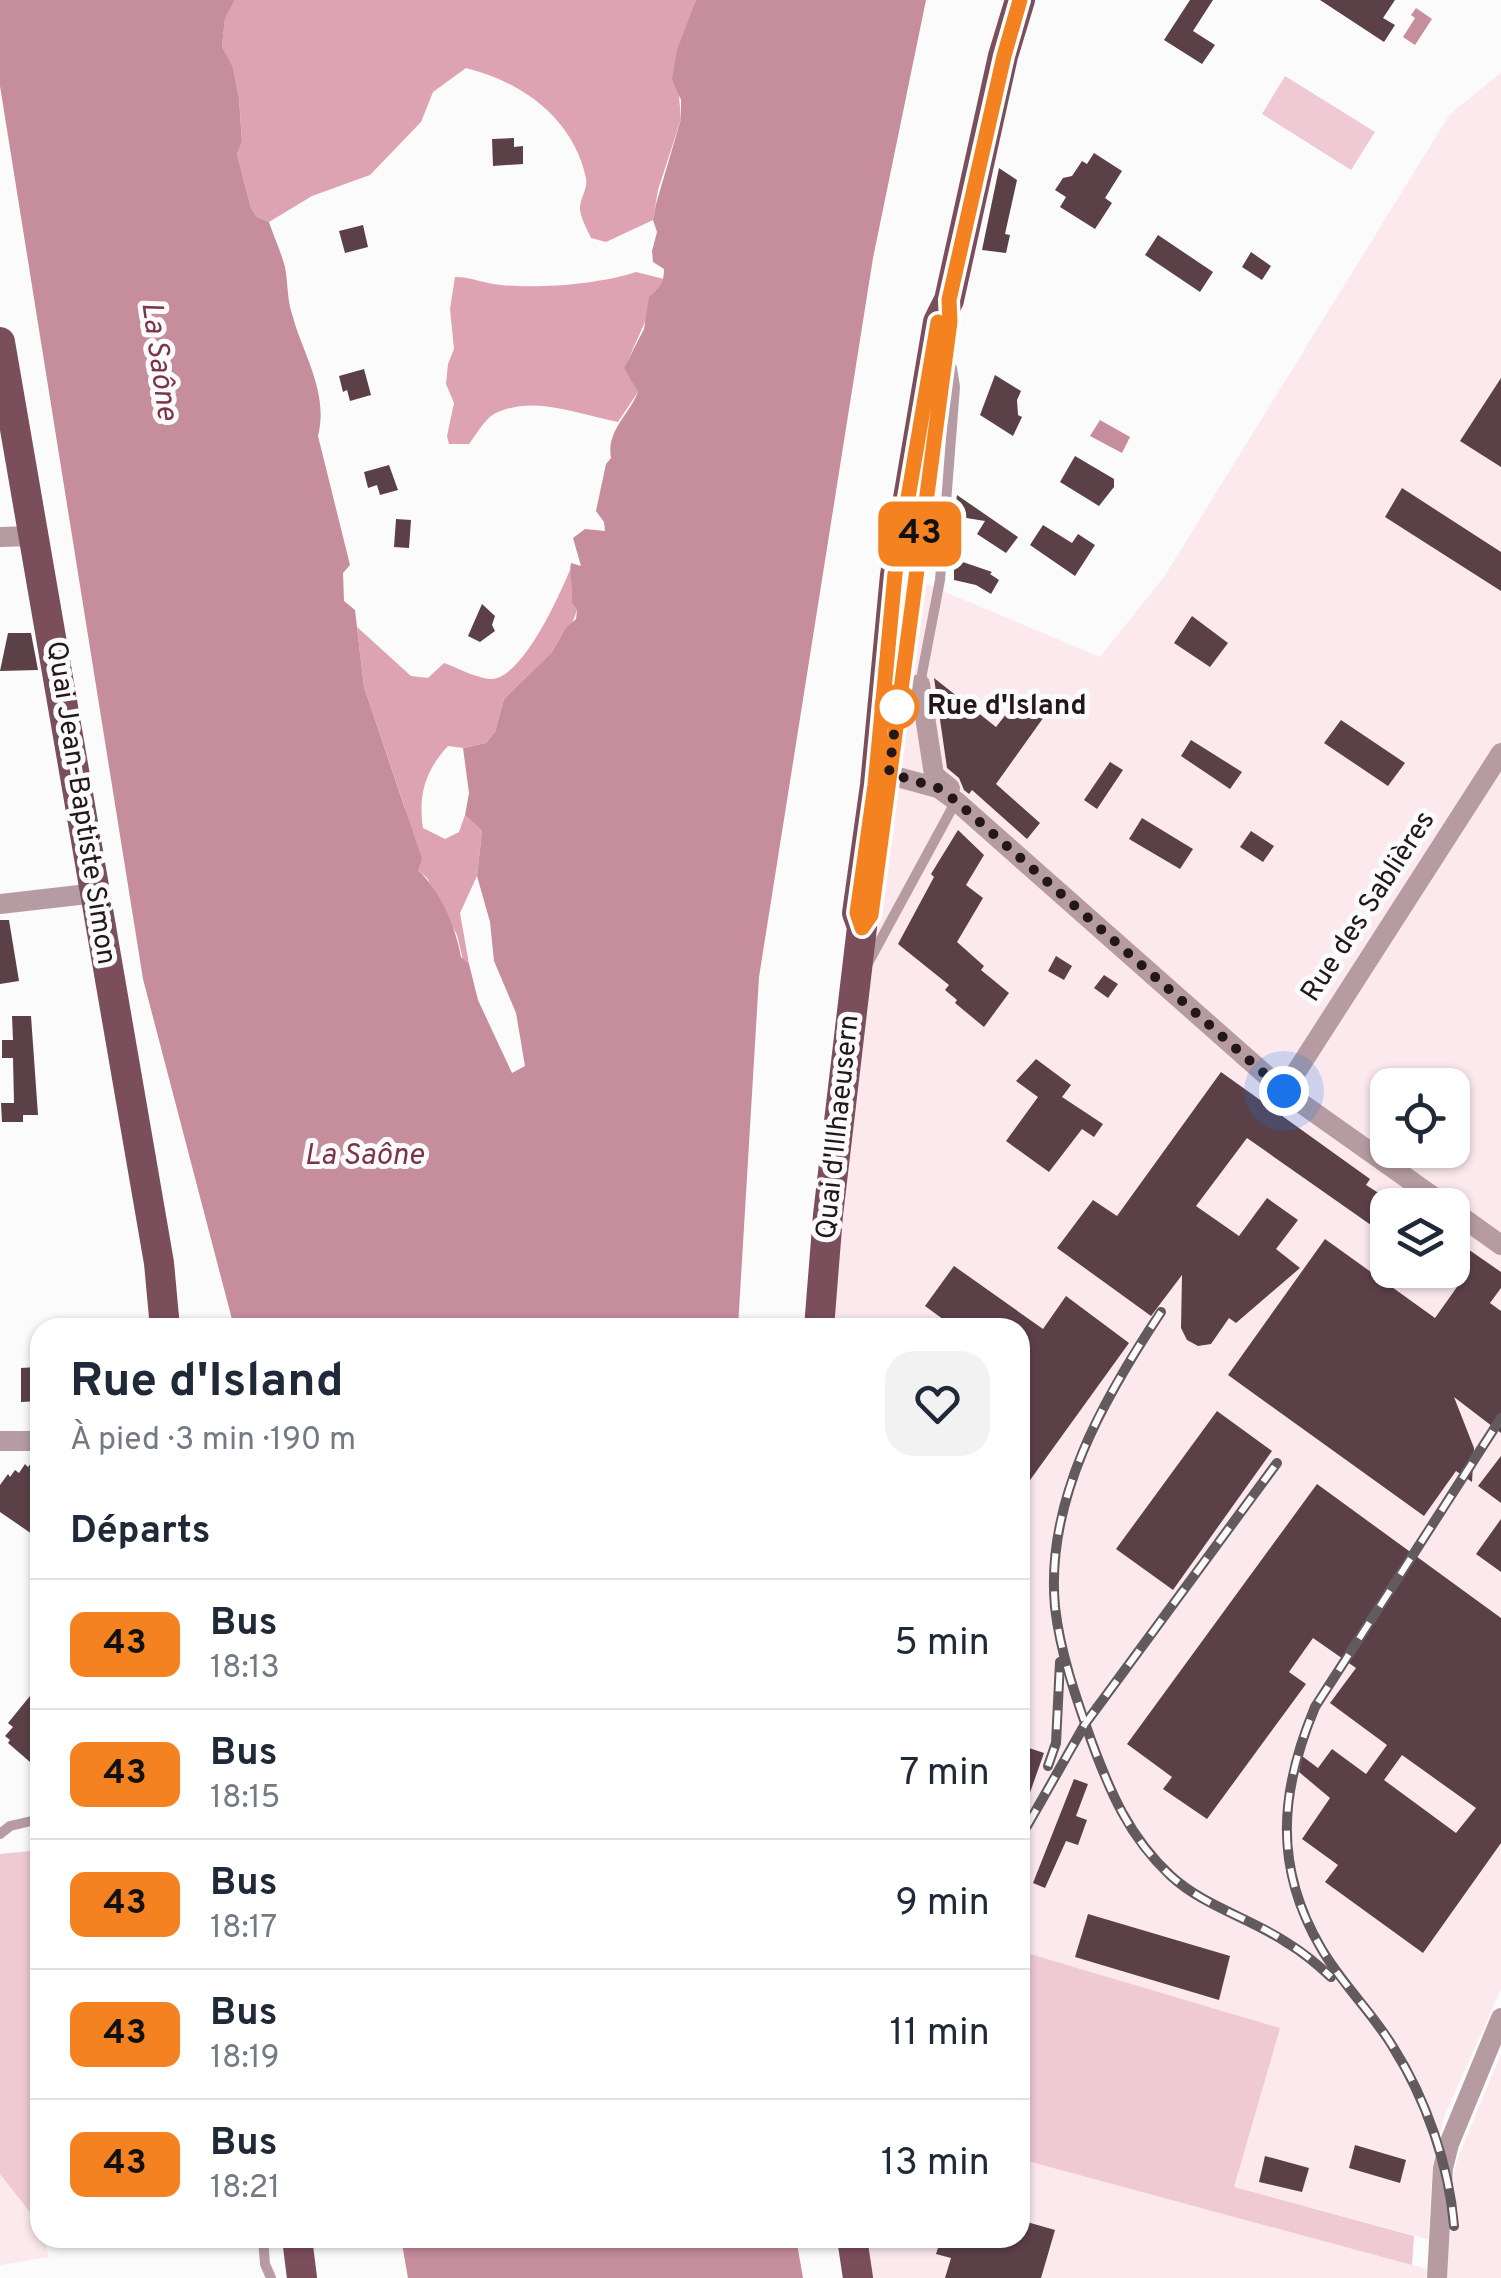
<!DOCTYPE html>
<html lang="fr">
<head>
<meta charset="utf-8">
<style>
  :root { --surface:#fff; --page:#f2f2f3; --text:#1f2937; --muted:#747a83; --line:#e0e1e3 }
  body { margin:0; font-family:Overpass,sans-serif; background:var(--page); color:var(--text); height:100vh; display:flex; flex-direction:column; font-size:38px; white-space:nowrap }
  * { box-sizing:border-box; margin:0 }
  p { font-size:32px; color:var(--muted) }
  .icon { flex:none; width:55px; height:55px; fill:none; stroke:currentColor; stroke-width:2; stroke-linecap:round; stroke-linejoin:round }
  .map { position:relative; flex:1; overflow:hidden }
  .sheet { position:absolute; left:30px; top:1318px; width:1000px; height:930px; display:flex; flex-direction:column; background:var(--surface); border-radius:30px; box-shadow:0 2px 8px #0004 }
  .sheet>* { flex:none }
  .badge { padding:0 20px; border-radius:15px; font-size:35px; line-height:65px }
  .buttons { position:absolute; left:1370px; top:1068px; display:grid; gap:20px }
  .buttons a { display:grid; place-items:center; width:100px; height:100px; border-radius:20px; background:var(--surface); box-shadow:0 2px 8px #0004; font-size:50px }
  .you { position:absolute; width:50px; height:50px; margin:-25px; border:8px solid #fff; border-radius:50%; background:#1a73e8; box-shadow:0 0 0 15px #1a73e833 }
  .map>.badge { position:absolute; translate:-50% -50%; box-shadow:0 0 0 5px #fff }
  h2 { padding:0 40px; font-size:38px; line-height:90px }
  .round { display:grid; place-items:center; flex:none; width:105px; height:105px; border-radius:30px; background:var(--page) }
  .summary { display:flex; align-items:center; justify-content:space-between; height:170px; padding:0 40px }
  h1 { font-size:48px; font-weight:700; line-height:75px }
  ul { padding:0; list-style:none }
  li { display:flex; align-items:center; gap:30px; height:130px; padding:0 40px; border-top:2px solid var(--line) }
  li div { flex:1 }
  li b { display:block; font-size:38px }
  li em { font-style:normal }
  li .badge { min-width:110px; font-weight:700; text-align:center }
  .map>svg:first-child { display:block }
  .built { fill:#fbe9ed; fill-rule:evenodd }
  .green { fill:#efc9d3 }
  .forest { fill:#dda3b3 }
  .water { fill:#c68d9c }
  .building { fill:#5c4048; fill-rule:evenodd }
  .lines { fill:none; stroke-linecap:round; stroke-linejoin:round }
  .lane { stroke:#b69ca2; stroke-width:10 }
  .street { stroke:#b69ca2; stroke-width:20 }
  .primary { stroke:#7a4e5a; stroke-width:30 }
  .rail-casing { stroke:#625a5c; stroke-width:10 }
  .rail { stroke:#fbfbfb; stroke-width:6; stroke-dasharray:19; stroke-linecap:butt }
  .line-casing { stroke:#fff; stroke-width:22 }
  .line { stroke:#f58220; stroke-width:15 }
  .walk { stroke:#23171a; stroke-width:10; stroke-dasharray:0 18 }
  .stop-dot { fill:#fff; stroke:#f58220; stroke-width:5 }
  .labels { text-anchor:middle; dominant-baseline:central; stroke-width:10; stroke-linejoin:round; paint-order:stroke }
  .stop-label { font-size:28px; font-weight:bold; fill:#23171a; stroke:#fbfbfb; text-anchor:start }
  .street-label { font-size:28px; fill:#23171a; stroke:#fbfbfb }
  .water-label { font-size:30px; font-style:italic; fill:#7b344c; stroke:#fbfbfb }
</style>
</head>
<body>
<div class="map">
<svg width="1501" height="2278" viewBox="0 0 1501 2278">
  <rect width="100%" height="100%" fill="#fbfbfb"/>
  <g class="built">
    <path d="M1501 73V1989L1444 2117 1433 2164 1428 2239 1234 2187 1279 2028 1020 1951V1328H826L914 579 1100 657 1164 577 1450 114ZM1388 1085H1452V1150H1388ZM1388 1205H1452V1270H1388Z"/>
    <polygon points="1501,2054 1501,2278 1444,2278 1448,2203 1457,2160"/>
    <polygon points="1020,2159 1427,2269 1426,2278 873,2278 863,2238 1020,2238"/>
    <polygon points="0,2174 40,2225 40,2238 44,2238 49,2257 0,2265"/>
  </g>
  <g class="green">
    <polygon points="1285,76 1375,132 1351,170 1262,114"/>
    <polygon points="40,1850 40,2225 0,2174 0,1854"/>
    <polygon points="1020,1951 1280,2028 1234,2187 1414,2236 1412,2265 1020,2159"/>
  </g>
  <g class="forest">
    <path d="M235 0H696L689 21 679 96 681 119 658 190 653 220 606 242 591 238C587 229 580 217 580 208 580 198 588 189 586 178 573 118 522 82 466 68L433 92 421 122 370 175 312 196 269 222 257 217 251 208 237 154 242 142 239 98 233 69 222 46 225 17Z"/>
    <path d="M636 272 664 279 625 367 638 392 618 422C579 415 534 394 494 414 485 419 476 435 469 444H449L447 436 454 403 446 384 448 364 454 349 450 309 455 277C472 277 485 284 501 285 539 289 600 284 636 272Z"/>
    <path d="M570 570 574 589 571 602 577 610 571 627 565 629 552 652 504 699 495 732 486 743 463 748 448 746C425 771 418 795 423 828L445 839 459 832 465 815 482 831 477 876 460 913 469 964 463 960 457 935 427 878 418 870 405 808 364 687 357 627 411 676 428 678 444 663C458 668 474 677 489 679 521 682 559 596 570 570Z"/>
  </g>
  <g class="water">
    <path d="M0 0H235L225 18 222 46 233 68 239 98 242 142 237 154 251 208 257 217 269 222C274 237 281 252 285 267 288 282 287 299 292 314 303 355 329 392 318 436L350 565 343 573 344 601 355 610 364 687 422 859 418 870C440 891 456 927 461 957L469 964 478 1000 512 1073 525 1066 516 1013 494 961 490 922 477 876 482 831 465 815 469 793 463 748 486 743 495 732 504 699 552 652 565 629 576 619 577 610 571 602C575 588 568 577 571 563L581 566 573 538 585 529 605 531 604 522 596 511 606 464 611 458C606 431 629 415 638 392L624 368 644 329 649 297C660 288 664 283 664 269L653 262 652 251 657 232 653 220 656 204 681 119V100L672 79 677 50 696 0H926L873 258 759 977 738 1327H234L143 979 0 86Z"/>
    <polygon points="1416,8 1432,19 1415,45 1403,37 1415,18 1411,15"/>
    <polygon points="1100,420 1130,437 1122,453 1090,436"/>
    <polygon points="401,2238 796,2238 803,2278 408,2278"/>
  </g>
  <g class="building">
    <polygon points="1190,0 1213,0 1193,31 1215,45 1202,64 1164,40"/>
    <polygon points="1320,0 1395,0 1383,18 1395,25 1384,42"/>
    <polygon points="514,138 514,147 523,146 523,164 493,166 492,139"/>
    <polygon points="1094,153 1122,171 1105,198 1112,203 1095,229 1060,207 1066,197 1055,190 1063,178 1072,176 1082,161 1087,164"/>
    <polygon points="999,168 1017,180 1005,234 1010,235 1006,253 982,250"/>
    <polygon points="363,225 368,247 345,253 339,231"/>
    <polygon points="1158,235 1213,272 1200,292 1145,255"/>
    <polygon points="1251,252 1271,266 1262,280 1242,267"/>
    <polygon points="364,369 371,395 350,401 347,390 343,392 339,376"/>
    <polygon points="995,375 1021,391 1017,400 1018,415 1022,417 1013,436 980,415"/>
    <polygon points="1501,378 1501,467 1460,441"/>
    <polygon points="1075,456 1114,479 1114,487 1099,506 1060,482"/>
    <polygon points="389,465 398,490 380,495 377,485 368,488 364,472"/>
    <polygon points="1402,488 1501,552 1501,591 1385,517"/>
    <polygon points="957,495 1018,537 1006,553 977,534 985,521 954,516"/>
    <polygon points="396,519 411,520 409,548 394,547"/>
    <polygon points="1043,525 1072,543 1078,534 1095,545 1075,576 1030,545"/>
    <polygon points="954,559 992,572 990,574 999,580 991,594 976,585 954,580"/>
    <polygon points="482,604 495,616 492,625 495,631 480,642 468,636"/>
    <polygon points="1192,616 1228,643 1210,667 1174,643"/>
    <polygon points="8,633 31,633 38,670 0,671"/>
    <polygon points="934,678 996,727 1022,694 1046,714 996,784 1040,823 1027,839 972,790 969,794 964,790 959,778 947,768"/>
    <polygon points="1341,720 1405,763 1388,786 1324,743"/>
    <polygon points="1191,740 1242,772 1230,789 1181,756"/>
    <polygon points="1110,762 1123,770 1097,809 1084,800"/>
    <polygon points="1142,818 1193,849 1180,869 1129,839"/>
    <polygon points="958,830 984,855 966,885 983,898 957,942 984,966 981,970 1009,993 984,1027 955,1003 957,1000 945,990 949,985 898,944 934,877 931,874"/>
    <polygon points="1251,831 1274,846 1263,862 1240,847"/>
    <polygon points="0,920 9,920 19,981 0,984"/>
    <polygon points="1056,956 1072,966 1064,980 1048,971"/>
    <polygon points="1104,975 1118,984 1108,998 1094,988"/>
    <polygon points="12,1016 31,1016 38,1115 23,1115 23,1122 2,1122 1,1103 14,1103 13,1058 2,1058 2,1040 13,1040"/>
    <polygon points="1036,1059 1071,1085 1062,1097 1103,1124 1094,1137 1082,1129 1049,1172 1006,1141 1038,1097 1016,1081"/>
    <polygon points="1221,1072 1370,1179 1366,1185 1388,1199 1388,1237 1247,1138 1196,1206 1239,1236 1267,1198 1298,1220 1276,1249 1300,1268 1236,1323 1229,1318 1211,1344 1198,1346 1187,1340 1181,1328 1182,1275 1151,1316 1057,1248 1093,1200 1117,1216"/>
    <polygon points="1452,1238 1501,1272 1501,1288 1490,1303 1501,1311 1501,1433 1454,1397 1474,1448 1472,1482 1456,1471 1424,1516 1228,1375 1325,1239 1435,1318 1457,1287 1433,1270 1452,1270"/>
    <polygon points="954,1266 1043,1329 1066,1296 1129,1343 1020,1494 1020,1328 955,1328 925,1306"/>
    <polygon points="37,1367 40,1371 40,1401 21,1402 21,1368"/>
    <polygon points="1217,1411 1272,1451 1173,1590 1116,1549"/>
    <polygon points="37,1455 40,1455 40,1523 32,1534 0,1512 0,1485 8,1474 10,1477 15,1470 19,1473 25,1464 28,1467"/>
    <polygon points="1501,1456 1501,1503 1478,1486"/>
    <path d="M1317 1484 1501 1618V1843L1423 1953 1325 1882 1338 1865 1302 1839 1330 1798 1299 1772 1302 1756 1318 1768 1332 1749 1366 1774 1387 1745 1330 1703 1356 1668 1313 1638 1289 1672 1306 1684 1207 1819 1163 1789 1172 1777 1127 1744ZM1402 1755 1476 1808 1456 1833 1384 1780Z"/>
    <polygon points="1501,1519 1501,1572 1476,1554"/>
    <polygon points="30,1696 40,1704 40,1751 30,1762 8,1743 10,1740 5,1736 13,1727 8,1723"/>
    <polygon points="1020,1745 1044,1753 1022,1815 1020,1815"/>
    <polygon points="1074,1779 1088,1784 1076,1816 1087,1820 1078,1845 1066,1841 1045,1888 1033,1883"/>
    <polygon points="1088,1914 1230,1956 1219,2000 1075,1957"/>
    <polygon points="1355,2145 1406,2160 1400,2183 1349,2168"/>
    <polygon points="1265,2156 1309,2168 1302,2192 1259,2182"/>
    <polygon points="1020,2220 1055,2230 1041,2278 945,2278 951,2258 936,2254 941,2238 1020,2238"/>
  </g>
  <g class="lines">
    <g class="lane">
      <polyline points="890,679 920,684 940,580 955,387 952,368 937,356"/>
      <polyline points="867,965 956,801"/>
      <polyline points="0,1834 10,1826 40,1819"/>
      <polyline points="263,2238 265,2264 271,2278"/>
    </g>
    <g class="street">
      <polyline points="0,537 36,536"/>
      <polyline points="920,684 934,775 950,788"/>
      <polyline points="876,771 938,788 956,801 1284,1091 1445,1205"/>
      <polyline points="0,904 96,893"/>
      <polyline points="1284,1091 1501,753"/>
      <polyline points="1452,1210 1501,1245"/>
      <polyline points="0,1441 40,1441"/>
      <polyline points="1437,2278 1443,2168 1449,2144 1501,2018"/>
    </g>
    <g class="primary">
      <polyline points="0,342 159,1263 165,1328"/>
      <polyline points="819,1328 828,1215 862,927 857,913 875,785 895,575 938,322 949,300 1003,56 1020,0"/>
      <polyline points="297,2238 302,2278"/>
      <polyline points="852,2238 858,2278"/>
    </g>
    <g class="rail-casing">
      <g id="rail">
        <path d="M1161 1312C1104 1398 1045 1500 1055 1607 1060 1652 1076 1698 1091 1740 1110 1792 1129 1837 1171 1876 1205 1907 1251 1918 1289 1944 1304 1953 1318 1965 1331 1977"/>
        <polyline points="1048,1766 1056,1743 1060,1662"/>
        <polyline points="1027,1826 1085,1724 1277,1463"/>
        <path d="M1454 2226C1449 2165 1426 2099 1393 2047 1372 2012 1341 1983 1321 1948 1273 1866 1280 1791 1315 1707L1501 1418"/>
      </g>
    </g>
    <use href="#rail" class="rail"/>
  </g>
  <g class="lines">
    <g class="line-casing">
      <polyline id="line" points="938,322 895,574 875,785 857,913 862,928 871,915 950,322 949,300 1004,56 1020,0"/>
    </g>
    <use href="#line" class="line"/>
    <polyline class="walk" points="897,707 898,703 889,773 938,788 956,801 1284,1091"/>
  </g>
  <circle class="stop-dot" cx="897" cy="707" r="20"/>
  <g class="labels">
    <g class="stop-label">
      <text x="927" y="707">Rue d'Island</text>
    </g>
    <g class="street-label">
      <text transform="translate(80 803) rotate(81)">Quai Jean-Baptiste Simon</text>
      <text transform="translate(1369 907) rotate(-57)">Rue des Sablières</text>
      <text transform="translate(839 1127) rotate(-84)">Quai d'Illhaeusern</text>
    </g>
    <g class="water-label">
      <text transform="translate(158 361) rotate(82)">La Saône</text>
      <text x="364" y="1156">La Saône</text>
    </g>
  </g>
</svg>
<div class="buttons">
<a><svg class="icon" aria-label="locate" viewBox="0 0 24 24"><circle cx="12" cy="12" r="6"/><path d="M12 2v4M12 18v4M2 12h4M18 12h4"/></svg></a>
<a><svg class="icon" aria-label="layers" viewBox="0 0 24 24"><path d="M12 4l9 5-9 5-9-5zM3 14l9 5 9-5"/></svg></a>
</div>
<div class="you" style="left:1284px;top:1091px"></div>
<b class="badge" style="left:920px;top:534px;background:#f58220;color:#111">43</b>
<section class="sheet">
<div class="summary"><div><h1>Rue d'Island</h1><p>À pied · 3 min · 190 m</p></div><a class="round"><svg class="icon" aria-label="heart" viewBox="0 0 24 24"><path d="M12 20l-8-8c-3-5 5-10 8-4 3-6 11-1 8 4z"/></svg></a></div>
<h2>Départs</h2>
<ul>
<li><span class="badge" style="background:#f58220;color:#111">43</span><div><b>Bus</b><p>18:13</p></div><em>5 min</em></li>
<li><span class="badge" style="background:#f58220;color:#111">43</span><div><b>Bus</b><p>18:15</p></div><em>7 min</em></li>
<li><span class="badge" style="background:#f58220;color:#111">43</span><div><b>Bus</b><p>18:17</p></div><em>9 min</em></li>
<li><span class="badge" style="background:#f58220;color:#111">43</span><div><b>Bus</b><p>18:19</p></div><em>11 min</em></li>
<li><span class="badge" style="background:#f58220;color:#111">43</span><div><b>Bus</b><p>18:21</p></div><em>13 min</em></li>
</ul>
</section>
</div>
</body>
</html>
